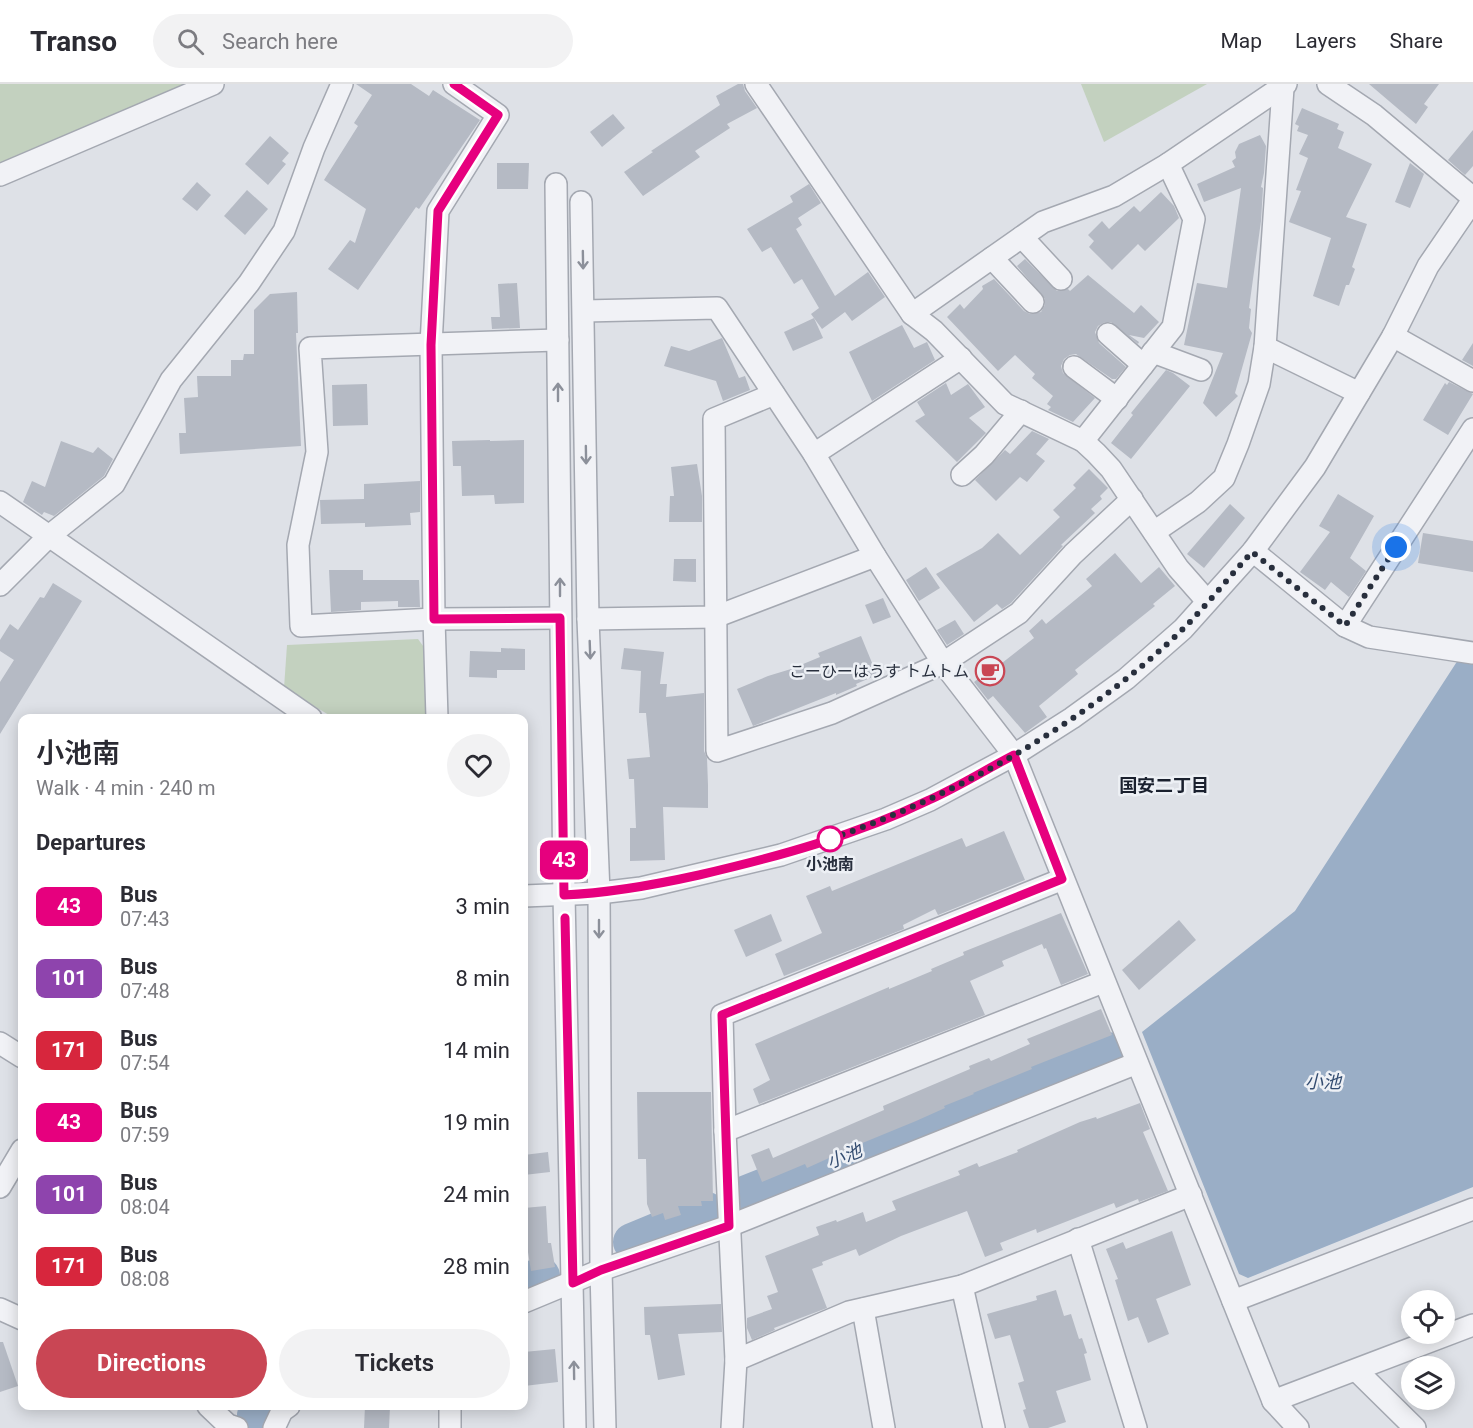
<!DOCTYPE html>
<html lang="en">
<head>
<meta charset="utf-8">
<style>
  :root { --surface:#fff; --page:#f2f2f3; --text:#2b2b33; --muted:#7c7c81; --line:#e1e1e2; --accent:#c94654 }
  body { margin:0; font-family:Roboto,"Noto Sans JP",sans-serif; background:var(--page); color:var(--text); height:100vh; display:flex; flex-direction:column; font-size:22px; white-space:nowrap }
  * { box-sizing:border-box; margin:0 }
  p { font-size:20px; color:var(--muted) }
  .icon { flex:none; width:33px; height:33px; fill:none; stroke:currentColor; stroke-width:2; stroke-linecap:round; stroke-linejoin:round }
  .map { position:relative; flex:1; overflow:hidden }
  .sheet { position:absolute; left:18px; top:630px; width:510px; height:696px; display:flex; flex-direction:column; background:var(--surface); border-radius:12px; box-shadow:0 3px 15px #0003 }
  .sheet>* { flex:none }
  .badge { padding:0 12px; border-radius:9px; font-size:21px; line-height:39px }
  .fabs { position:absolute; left:1401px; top:1206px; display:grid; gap:12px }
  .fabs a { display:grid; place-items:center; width:54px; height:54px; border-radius:50%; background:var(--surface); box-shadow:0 3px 15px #0003; font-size:30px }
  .you { position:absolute; width:30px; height:30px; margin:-15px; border:4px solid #fff; border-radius:50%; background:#1a73e8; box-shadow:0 0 0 9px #1a73e833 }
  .map>.badge { position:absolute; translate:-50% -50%; box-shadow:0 0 0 3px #fff }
  h2 { padding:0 18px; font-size:22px; line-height:54px }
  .round { display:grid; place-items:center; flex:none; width:63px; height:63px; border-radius:32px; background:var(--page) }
  .summary { display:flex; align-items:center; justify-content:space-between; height:102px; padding:0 18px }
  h1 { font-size:28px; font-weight:600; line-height:45px }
  .cta { display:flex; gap:12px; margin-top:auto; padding:12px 18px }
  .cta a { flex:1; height:69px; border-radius:36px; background:var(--accent); color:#fff; font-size:24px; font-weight:600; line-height:69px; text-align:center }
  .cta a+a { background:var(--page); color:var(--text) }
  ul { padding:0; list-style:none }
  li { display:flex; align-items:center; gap:18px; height:72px; padding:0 18px }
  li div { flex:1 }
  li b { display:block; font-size:22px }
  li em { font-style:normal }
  li .badge { min-width:66px; font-weight:700; text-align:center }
  header { display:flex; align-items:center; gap:36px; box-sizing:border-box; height:84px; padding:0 30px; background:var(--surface); border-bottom:2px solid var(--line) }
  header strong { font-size:28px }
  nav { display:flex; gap:33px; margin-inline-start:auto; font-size:21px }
  .search { width:420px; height:54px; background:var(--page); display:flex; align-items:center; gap:15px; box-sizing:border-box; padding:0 21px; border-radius:33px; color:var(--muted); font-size:22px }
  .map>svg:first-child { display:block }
  .green { fill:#c3d1bf }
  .water { fill:#9aaec6 }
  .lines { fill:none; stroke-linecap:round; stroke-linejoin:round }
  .river { stroke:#9aaec6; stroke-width:38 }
  .building { fill:#b5bac4 }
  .minor-casing { stroke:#a4a8b1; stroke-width:24 }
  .minor { stroke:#f1f2f6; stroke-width:21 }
  .oneway { stroke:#8c909a }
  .line-casing { stroke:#fff; stroke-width:14 }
  .line { stroke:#e6007e; stroke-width:9 }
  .walk { stroke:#282f3d; stroke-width:6; stroke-dasharray:0 10.8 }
  .stop-dot { fill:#fff; stroke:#e6007e; stroke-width:3 }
  .labels { text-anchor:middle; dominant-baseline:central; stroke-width:5; stroke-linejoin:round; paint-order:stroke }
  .poi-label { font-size:16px; fill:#282f3d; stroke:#edf0f5; text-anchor:end }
  .stop-label { font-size:16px; font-weight:bold; fill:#282f3d; stroke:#edf0f5 }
  .neighbourhood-label { font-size:18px; font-weight:bold; fill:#1a202e; stroke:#edf0f5 }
  .water-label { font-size:18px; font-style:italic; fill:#334c70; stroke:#edf0f5 }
</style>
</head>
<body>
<header>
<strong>Transo</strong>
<div class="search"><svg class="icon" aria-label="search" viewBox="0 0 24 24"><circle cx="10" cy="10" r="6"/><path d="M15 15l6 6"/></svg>Search here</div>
<nav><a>Map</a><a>Layers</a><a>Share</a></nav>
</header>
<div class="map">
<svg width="1473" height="1344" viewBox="0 0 1473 1344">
  <rect width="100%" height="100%" fill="#dee1e7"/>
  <g class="green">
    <polygon points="0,0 201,0 0,87"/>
    <polygon points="1081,0 1207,0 1104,58"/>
    <polygon points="418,555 426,566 428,634 334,634 284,604 287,561"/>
  </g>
  <polygon class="water" points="1458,576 1473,580 1473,1103 1248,1194 1239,1190 1142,948 1295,827"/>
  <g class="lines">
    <g class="river">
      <polyline points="747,1110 1108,967"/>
      <polyline points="632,1158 707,1127"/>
      <polyline points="524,1199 541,1192"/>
      <polyline points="256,1331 261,1322"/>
    </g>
  </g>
  <g class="building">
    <polygon points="356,0 411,0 429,12 433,6 480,36 419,125 416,123 358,206 328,185 350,156 355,159 366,125 324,96 358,42 354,39 372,11"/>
    <polygon points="738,0 743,0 745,7 757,24 727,40 730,44 695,67 700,73 643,112 624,88 653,68 651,67 720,21 716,12"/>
    <polygon points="1369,0 1439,0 1424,20 1428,23 1416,40"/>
    <polygon points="1302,24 1339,40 1337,45 1344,48 1338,64 1372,80 1346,133 1367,140 1352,183 1355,185 1349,201 1346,201 1339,222 1313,212 1331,154 1289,138 1301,107 1296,106 1308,74 1299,70 1308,51 1297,47 1299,42 1295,40"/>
    <polygon points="613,30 625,44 602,63 590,48"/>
    <polygon points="1473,46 1473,82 1465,91 1448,76"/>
    <polygon points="1260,51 1266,62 1264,89 1261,103 1263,104 1261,137 1249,224 1251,225 1249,244 1252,249 1235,309 1238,312 1216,333 1203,319 1223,269 1184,261 1197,199 1227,204 1241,104 1204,118 1197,100 1235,83 1232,77 1236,74 1235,68 1239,60"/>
    <polygon points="270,52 289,69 282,77 286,80 268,101 245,80"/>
    <polygon points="497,79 529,79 528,105 497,105"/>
    <polygon points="1410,79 1424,90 1410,124 1395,118"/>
    <polygon points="197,98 211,111 197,127 182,115"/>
    <polygon points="809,100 821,119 798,134 802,141 796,145 835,212 868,188 885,213 852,237 845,228 822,245 811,230 819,224 802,195 794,200 771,163 762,168 747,145 793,118 790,112"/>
    <polygon points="247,106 268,125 245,151 224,132"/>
    <polygon points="1161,108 1174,122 1179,134 1145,167 1138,160 1112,186 1089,163 1094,157 1088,151 1102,137 1109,145 1134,122 1140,128"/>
    <polygon points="1025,175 1057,207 1068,205 1070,207 1088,191 1134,229 1141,221 1159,238 1144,254 1129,251 1139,258 1138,260 1111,238 1105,238 1098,242 1095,248 1099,259 1126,283 1116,295 1112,295 1076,270 1070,271 1064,275 1061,282 1063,289 1095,314 1073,338 1048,326 1051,323 1047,320 1053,312 1032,294 1035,290 1015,271 998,287 947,233 960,220 964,225 983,205 982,202 994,195 1024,227 1030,230 1041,228 1045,221 1045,215 1017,182"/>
    <polygon points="517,199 520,244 492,245 491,233 500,233 498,200"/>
    <polygon points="297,208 298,249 296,249 301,362 180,370 179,349 186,349 184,314 198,313 197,292 231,292 231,276 243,276 244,270 254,270 254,226 270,210"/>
    <polygon points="814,234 823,254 793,267 784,248"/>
    <polygon points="902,241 914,264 927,258 935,276 872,317 849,268"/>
    <polygon points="722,254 739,294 745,292 750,306 723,317 716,297 664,282 671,262 689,267"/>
    <polygon points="1473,259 1473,282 1462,276"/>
    <polygon points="1166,286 1173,289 1190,302 1131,375 1111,359 1133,331 1131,329"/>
    <polygon points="1449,298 1473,310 1448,351 1423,336 1445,299 1447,301"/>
    <polygon points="946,299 951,311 968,300 985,323 969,334 986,349 957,378 915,337 925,331 917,318"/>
    <polygon points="367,300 368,341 333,342 332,301"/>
    <polygon points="1032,347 1049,355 1036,370 1045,377 1027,398 1020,393 996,417 975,396 1005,366 1010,370"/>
    <polygon points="490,356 490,357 524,356 524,419 495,420 494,411 462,412 461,382 453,382 452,357"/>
    <polygon points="61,357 93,369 98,363 113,375 104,392 54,432 44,428 42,431 23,418 32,397 45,403"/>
    <polygon points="697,380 702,412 702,438 669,438 670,412 674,412 671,383"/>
    <polygon points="1089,385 1108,404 1100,412 1102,415 1091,425 1095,429 1061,461 1063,462 1011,519 1002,525 997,520 974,538 936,490 982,464 998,449 1020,471 1060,433 1053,426 1076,404 1073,401"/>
    <polygon points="420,397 420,428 410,429 411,441 365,443 365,439 321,440 320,416 364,415 364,400"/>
    <polygon points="1338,410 1374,432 1350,474 1366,487 1349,513 1331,498 1325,506 1300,488 1330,448 1319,442"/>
    <polygon points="1230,420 1245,434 1204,484 1187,470"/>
    <polygon points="1423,449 1473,457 1473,488 1418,479"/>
    <polygon points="1115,469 1141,499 1159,483 1175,502 1153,520 1155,522 1075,586 1078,590 1039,622 1047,633 1025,649 993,612 988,616 974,598 1000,577 1002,579 1034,554 1029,547 1042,535 1046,540 1092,502 1086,495"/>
    <polygon points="674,475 696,475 696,498 673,497"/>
    <polygon points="926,483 940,504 919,517 906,496"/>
    <polygon points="329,486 363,486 363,496 419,496 420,523 398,523 398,517 361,518 361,526 331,528"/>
    <polygon points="53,499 82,517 0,650 0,598 14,576 0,567 0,556 10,540 18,546 40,513 44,514"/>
    <polygon points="883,514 891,533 873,540 865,521"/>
    <polygon points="955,536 964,550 947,561 937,546"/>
    <polygon points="861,552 877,591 856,600 857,602 836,611 836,609 753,642 737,605 768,592 791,585 820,573 818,569"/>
    <polygon points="501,564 525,565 525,586 497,586 497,594 469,593 470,567 501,568"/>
    <polygon points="624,564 664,568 660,600 667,600 666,613 704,609 704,667 707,674 708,701 708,724 663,723 665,776 630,777 630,744 636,744 634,695 629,695 627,675 650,673 646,629 639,629 641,587 621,585"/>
    <polygon points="1004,747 1025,796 938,831 935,825 903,841 904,845 784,892 775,870 822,849 806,812 830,802 832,807 962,754 966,763"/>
    <polygon points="1061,829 1088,890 1061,901 1046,864 1044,865 1042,860 1002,877 1004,882 970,897 985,931 759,1020 753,1005 770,996 755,960 889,903 889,905 932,887 931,885 964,871 963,868"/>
    <polygon points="771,830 782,857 746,873 734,846"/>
    <polygon points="1179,836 1196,856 1139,906 1122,886"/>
    <polygon points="1101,925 1112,951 1031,983 1032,985 973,1009 974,1010 944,1022 945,1024 916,1037 860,1060 807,1084 805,1080 762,1098 751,1071 769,1064 773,1074 884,1026 883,1022 970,985 969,982 989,974 991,977 1030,960 1027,955"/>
    <polygon points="637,1008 711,1008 713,1117 701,1117 702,1122 678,1122 681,1131 665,1136 663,1129 652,1133 647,1120 646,1075 638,1075"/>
    <polygon points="1140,1019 1150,1045 1143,1048 1168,1107 1139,1118 1138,1115 1116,1124 1114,1119 1037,1149 1036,1145 1000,1159 1003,1166 985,1173 967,1127 901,1152 859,1172 856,1165 822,1178 823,1181 812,1185 827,1224 774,1244 775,1246 752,1256 747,1244 747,1234 772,1225 767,1212 778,1208 765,1172 819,1151 816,1143 836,1136 837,1138 863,1128 866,1138 896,1126 892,1117 960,1091 958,1087 977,1079 979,1083 1018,1068 1017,1066 1080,1038 1096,1033 1097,1035"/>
    <polygon points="548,1068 550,1088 524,1091 524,1071"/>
    <polygon points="546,1122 548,1159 551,1159 555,1183 531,1187 525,1149 524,1149 524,1124"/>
    <polygon points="1172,1147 1191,1201 1156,1215 1169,1250 1148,1259 1138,1233 1128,1237 1115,1196 1118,1195 1106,1165 1123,1158 1126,1165"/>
    <polygon points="1056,1206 1064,1232 1071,1230 1079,1255 1082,1254 1087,1269 1084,1270 1091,1296 1056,1307 1066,1338 1048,1344 1029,1344 1023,1326 1026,1325 1018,1299 1024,1297 1010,1251 995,1255 987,1230 1037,1216 1036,1212"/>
    <polygon points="721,1220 722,1248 678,1250 685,1291 658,1296 650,1251 645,1251 644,1223"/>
    <polygon points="0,1258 3,1258 18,1302 0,1308"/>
    <polygon points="555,1265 558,1298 524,1302 524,1268"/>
    <polygon points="365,1322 390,1323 389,1344 364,1344"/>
  </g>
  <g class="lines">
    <g class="minor-casing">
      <g id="minor">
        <polyline points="756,0 912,230 934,247 1005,320 1083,357 1096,369 1111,385 1178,484 1207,517"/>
        <polyline points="1328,0 1374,31 1473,114"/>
        <polyline points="0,91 213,0"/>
        <polyline points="556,100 564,811 575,1344"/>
        <polyline points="581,118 588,535 599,809 601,1186 605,1344"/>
        <polyline points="1022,153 1061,195"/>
        <polyline points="992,174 1033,218"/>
        <polyline points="584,227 717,224 814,370 875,472 943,579 1014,671 1273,1317 1298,1344"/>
        <polyline points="912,230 1043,138 1114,112 1168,80"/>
        <polyline points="1108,250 1143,281"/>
        <polyline points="1393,252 1473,297"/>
        <polyline points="558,256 310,264 317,368 298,461 301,542 434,535 560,534"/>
        <polyline points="1265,263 1359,309"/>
        <polyline points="1153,268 1201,286"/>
        <polyline points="1074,283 1117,315"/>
        <polyline points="774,310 714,335 717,667 832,629 943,579 1019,529 1073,470 1132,415"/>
        <polyline points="1083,357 1173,243 1194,135 1168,80 1286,0"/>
        <polyline points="814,370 961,274"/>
        <polyline points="962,391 984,371 1021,327"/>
        <polyline points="0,418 311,634"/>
        <polyline points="1154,448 1198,418 1224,394 1238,360 1259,300 1265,263 1283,4"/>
        <polyline points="1253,467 1345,542 1369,553 1473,569"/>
        <polyline points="0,501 49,452 114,400 171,296 249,199 284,147 314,64 342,0"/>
        <polyline points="588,535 715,533 875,472"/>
        <polyline points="1345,542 1473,345"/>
        <polyline points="437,634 434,535 431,261 438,127 498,31 454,0"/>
        <polyline points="524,812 599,809 641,804 781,771 886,735 930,716 1014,671 1072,634 1126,595 1183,545 1253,467 1315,383 1393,252 1428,182 1473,116"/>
        <polyline points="0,959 22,973"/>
        <polyline points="725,1047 1103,898"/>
        <polyline points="0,1103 22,1066"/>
        <polyline points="1078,1155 1136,1344"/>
        <polyline points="962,1202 994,1344"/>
        <polyline points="1233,1217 1473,1125"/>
        <polyline points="524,1218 601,1186 729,1142 1137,979"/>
        <polyline points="0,1225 22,1235"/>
        <polyline points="863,1225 884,1344"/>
        <polyline points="736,1276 849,1228 962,1202 1191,1111"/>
        <polyline points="1357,1287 1415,1344"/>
        <polyline points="1273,1317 1473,1241"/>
        <polyline points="208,1322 228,1341 237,1344"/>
        <polyline points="450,1322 450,1344"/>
        <polyline points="274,1344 282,1327 289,1322"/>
        <polyline points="732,1344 736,1276 725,1047 722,931 1063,795"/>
      </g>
    </g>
    <use href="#minor" class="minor"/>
  </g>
  <defs><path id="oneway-shaft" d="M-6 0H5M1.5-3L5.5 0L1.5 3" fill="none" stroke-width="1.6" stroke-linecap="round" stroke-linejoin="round" transform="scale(1.5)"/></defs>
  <g class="oneway">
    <use href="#oneway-shaft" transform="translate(583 176) rotate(89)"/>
    <use href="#oneway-shaft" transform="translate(558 308) rotate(-90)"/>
    <use href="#oneway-shaft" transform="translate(586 371) rotate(89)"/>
    <use href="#oneway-shaft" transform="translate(560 503) rotate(-90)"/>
    <use href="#oneway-shaft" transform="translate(590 566) rotate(88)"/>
    <use href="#oneway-shaft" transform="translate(599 845) rotate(90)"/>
    <use href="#oneway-shaft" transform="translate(574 1286) rotate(-91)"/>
  </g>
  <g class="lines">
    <g class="line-casing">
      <path id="line" d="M454 0 498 31 438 127 431 261 434 535 560 534 564 811C611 809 654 801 699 791 777 773 857 751 929 716 958 703 985 686 1014 671L1062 795 722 931 729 1142 601 1186 573 1199 565 834"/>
    </g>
    <use href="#line" class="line"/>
    <path class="walk" d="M830 755 821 758C951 715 1084 641 1183 545 1207 521 1229 493 1252 468L1345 542 1396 463"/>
  </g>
  <defs>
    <g id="cafe-ring" transform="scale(1.5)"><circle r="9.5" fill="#edf0f5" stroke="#c94654" stroke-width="1.5"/><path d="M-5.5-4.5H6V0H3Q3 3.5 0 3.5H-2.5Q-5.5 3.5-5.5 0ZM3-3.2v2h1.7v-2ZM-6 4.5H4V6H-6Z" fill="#c94654"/></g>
  </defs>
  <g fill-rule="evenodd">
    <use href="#cafe-ring" x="990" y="587"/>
  </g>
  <circle class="stop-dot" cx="830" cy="755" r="12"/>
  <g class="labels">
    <g class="poi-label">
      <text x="969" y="587">こーひーはうす トムトム</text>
    </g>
    <g class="stop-label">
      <text x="830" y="780">小池南</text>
    </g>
    <g class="neighbourhood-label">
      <text x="1164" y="701">国安二丁目</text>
    </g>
    <g class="water-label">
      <text x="1323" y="997">小池</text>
      <text transform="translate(844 1072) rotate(-22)">小池</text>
    </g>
  </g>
</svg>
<div class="fabs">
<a><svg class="icon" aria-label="locate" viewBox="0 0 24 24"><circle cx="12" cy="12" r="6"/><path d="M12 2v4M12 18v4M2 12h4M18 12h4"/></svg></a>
<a><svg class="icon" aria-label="layers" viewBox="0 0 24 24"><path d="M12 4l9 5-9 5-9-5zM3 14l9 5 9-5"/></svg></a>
</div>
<div class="you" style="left:1396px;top:463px"></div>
<b class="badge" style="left:564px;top:776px;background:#e6007e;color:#fff">43</b>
<section class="sheet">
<div class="summary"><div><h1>小池南</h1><p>Walk · 4 min · 240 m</p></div><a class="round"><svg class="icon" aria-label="heart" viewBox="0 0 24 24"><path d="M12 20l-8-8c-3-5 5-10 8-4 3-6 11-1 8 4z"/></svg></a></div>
<h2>Departures</h2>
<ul>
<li><span class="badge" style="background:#e6007e;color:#fff">43</span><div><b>Bus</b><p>07:43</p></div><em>3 min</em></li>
<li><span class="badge" style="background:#8e44ad;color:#fff">101</span><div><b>Bus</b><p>07:48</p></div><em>8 min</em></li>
<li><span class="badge" style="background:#d7263d;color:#fff">171</span><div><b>Bus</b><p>07:54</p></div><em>14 min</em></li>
<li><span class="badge" style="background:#e6007e;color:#fff">43</span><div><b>Bus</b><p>07:59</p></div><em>19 min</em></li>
<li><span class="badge" style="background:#8e44ad;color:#fff">101</span><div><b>Bus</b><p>08:04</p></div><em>24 min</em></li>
<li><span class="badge" style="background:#d7263d;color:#fff">171</span><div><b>Bus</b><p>08:08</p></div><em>28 min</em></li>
</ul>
<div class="cta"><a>Directions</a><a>Tickets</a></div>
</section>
</div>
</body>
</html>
